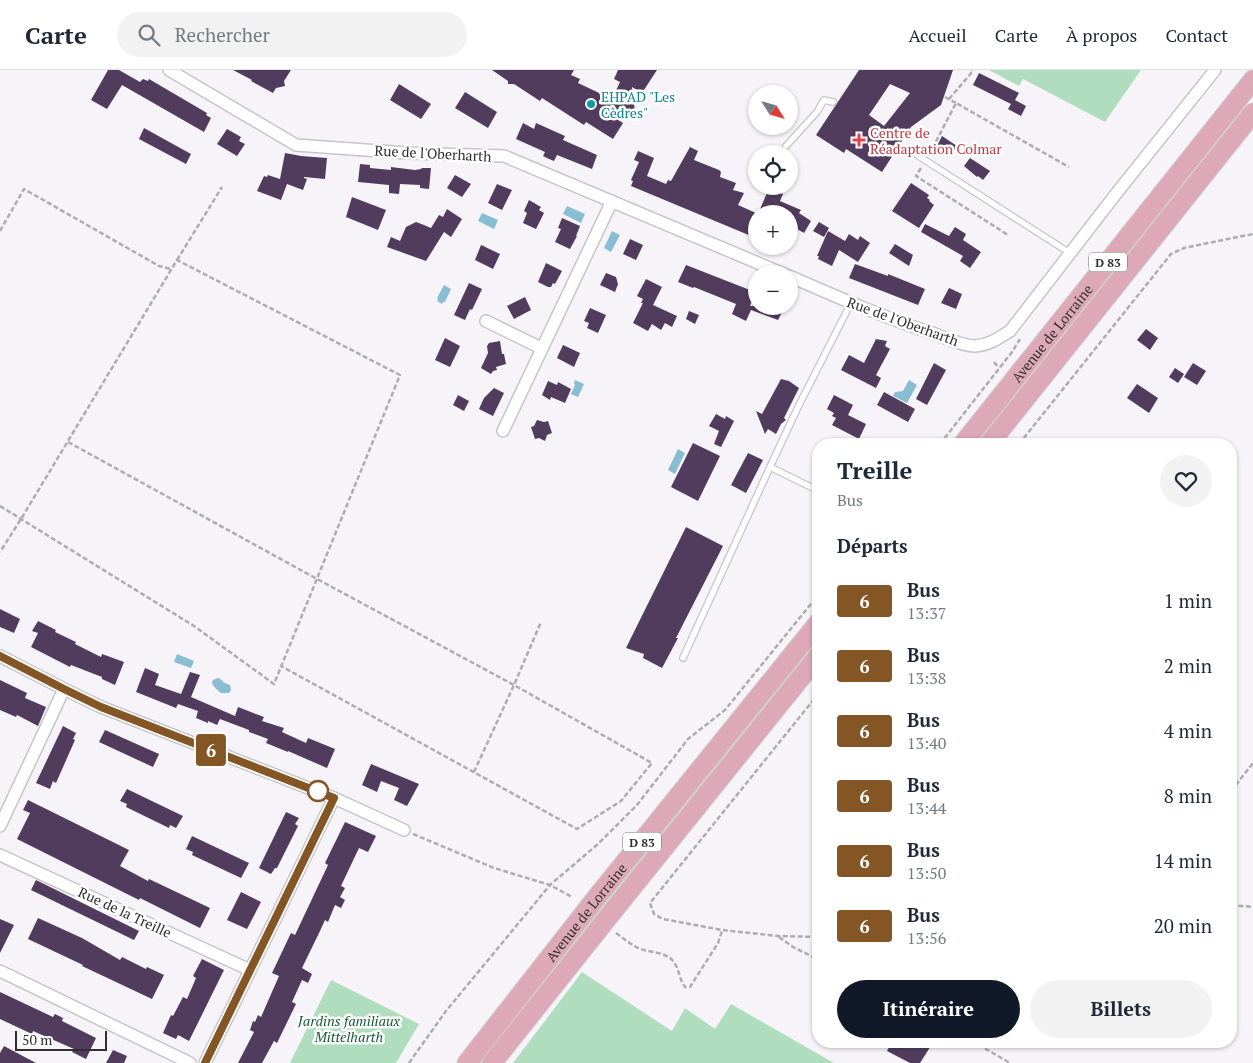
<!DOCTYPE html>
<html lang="fr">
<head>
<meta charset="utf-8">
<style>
  :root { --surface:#fff; --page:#f2f2f3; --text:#1f2937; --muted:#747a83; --line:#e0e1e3; --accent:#111827 }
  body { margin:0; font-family:"PT Serif",serif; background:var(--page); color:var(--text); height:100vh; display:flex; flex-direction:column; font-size:19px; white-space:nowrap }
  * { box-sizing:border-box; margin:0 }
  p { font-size:16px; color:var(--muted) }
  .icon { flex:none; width:28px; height:28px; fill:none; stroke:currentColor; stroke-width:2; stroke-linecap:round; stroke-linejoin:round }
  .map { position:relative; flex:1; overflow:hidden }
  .drawer { position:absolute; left:812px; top:368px; width:425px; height:610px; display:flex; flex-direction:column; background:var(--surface); border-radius:20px; box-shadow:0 1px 4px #0004 }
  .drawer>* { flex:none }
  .badge { padding:0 10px; border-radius:4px; font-size:18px; line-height:32px }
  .needle { width:32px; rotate:127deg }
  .controls { position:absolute; left:748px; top:15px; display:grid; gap:10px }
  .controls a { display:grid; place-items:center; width:50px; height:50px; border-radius:50%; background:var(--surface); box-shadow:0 1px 4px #0004; font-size:25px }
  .scale { position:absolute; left:15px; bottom:12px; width:92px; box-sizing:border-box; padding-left:5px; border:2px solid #302e30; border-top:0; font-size:14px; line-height:18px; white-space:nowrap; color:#302e30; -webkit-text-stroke:4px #fff; paint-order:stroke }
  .map>.badge { position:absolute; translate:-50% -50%; box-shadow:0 0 0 2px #fff }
  h2 { padding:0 25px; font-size:19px; line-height:45px }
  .round { display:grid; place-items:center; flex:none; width:52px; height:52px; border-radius:26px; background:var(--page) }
  .overview { display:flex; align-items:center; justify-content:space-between; height:85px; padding:0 25px }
  h1 { font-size:24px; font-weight:700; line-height:38px }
  .button { display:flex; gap:10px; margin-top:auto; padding:10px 25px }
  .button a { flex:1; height:58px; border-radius:30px; background:var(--accent); color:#fff; font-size:20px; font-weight:700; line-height:58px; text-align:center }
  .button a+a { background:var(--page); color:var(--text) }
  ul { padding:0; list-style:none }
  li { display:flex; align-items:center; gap:15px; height:65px; padding:0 25px }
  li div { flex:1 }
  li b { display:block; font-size:19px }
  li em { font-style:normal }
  li .badge { min-width:55px; font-weight:700; text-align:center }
  header { display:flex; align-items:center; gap:30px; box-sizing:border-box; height:70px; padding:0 25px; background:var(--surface); border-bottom:1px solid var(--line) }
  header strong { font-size:24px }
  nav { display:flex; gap:28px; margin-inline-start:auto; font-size:18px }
  .search { width:350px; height:45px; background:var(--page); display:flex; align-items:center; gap:12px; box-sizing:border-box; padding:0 18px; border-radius:28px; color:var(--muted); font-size:19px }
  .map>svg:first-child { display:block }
  .green { fill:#b1ddbf }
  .water { fill:#89bdd2 }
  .building { fill:#523c5e; fill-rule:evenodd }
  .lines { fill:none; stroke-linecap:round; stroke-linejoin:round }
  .service-casing { stroke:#c7c5c9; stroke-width:8 }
  .minor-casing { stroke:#c7c5c9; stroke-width:14 }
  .primary-casing { stroke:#d1d1d1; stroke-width:21 }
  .path { stroke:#afacb0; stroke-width:2.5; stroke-dasharray:5 2.5; stroke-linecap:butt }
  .service { stroke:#fff; stroke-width:5.5 }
  .minor { stroke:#fff; stroke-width:11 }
  .primary { stroke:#dda8b7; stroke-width:19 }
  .line-casing { stroke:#fff; stroke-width:11 }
  .line { stroke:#845626; stroke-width:8 }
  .culture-dot { fill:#0f9aa8; stroke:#fff; stroke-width:2 }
  .health-dot { fill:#e0444e; stroke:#fff; stroke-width:2 }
  .stop-dot { fill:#fff; stroke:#845626; stroke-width:2.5 }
  .labels { text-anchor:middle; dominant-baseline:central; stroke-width:5; stroke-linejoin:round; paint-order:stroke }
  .shield { fill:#fff; stroke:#6e6d6e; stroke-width:1 }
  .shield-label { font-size:12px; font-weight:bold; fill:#302e30 }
  .culture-label { font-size:14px; fill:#0d838f; stroke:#fff; text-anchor:start }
  .health-label { font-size:14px; fill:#be3a42; stroke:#fff; text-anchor:start }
  .street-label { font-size:14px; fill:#302e30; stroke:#fff }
  .park-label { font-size:14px; font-style:italic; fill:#155b36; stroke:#fff }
</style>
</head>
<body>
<header>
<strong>Carte</strong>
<div class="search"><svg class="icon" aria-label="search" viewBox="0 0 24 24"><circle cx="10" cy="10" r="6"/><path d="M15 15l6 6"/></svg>Rechercher</div>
<nav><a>Accueil</a><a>Carte</a><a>À propos</a><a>Contact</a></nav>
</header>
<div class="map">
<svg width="1253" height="993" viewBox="0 0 1253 993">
  <rect width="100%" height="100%" fill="#f7f4f9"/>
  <g class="green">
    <polygon points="989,0 1141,0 1105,52 1023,9 1019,16"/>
    <polygon points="1192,100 1196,104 981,374 972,374"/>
    <polygon points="819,563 819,578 485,993 475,993"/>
    <polygon points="582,902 672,961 685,938 715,959 731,934 834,993 513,993"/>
    <polygon points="331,910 419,954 396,993 290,993"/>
  </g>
  <g class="water">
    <polygon points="567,136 585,144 581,153 563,144"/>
    <polygon points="482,143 498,150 494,159 478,151"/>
    <polygon points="612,161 620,165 611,182 604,178"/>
    <polygon points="444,215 451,219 445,232 443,232 442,234 437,231 438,229 437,228"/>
    <polygon points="575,310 584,314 578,327 571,324 575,315 574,314"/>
    <polygon points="909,310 917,315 907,333 893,326 895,322 903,321"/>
    <polygon points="678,379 685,383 675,404 668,400"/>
    <polygon points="177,584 194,591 191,598 174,592"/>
    <path d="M219 608 225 613 230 615 231 620 229 623H221C216 619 205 610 219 608Z"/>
  </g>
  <g class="building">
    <polygon points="108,0 119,0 140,12 143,9 148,11 149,9 207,43 206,45 211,48 204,62 122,15 107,39 91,30"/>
    <polygon points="233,0 291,0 284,11 285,16 276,18 273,23 251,11 252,10"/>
    <polygon points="492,0 574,0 571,5 580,9 578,13 612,29 620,12 614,9 618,0 657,0 642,23 632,17 635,42 617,49 623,53 613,69 586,52 584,55 542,28 540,31 514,14 508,14 508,11"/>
    <path d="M859 0H953L941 35 911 57 882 102 846 79 844 83 816 65ZM890 14 910 23 884 56 869 45Z"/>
    <polygon points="979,3 1019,23 1015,30 1026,36 1021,46 1008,39 1011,34 973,15"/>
    <polygon points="399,14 431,34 421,49 390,30"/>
    <polygon points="465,22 497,42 488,58 455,38"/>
    <polygon points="523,53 534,59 536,53 565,66 563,70 597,85 592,99 557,85 554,91 549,89 543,86 545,82 516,69"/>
    <polygon points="144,58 191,84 186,94 139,69"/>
    <polygon points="227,59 241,67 239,71 245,74 237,86 217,74"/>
    <polygon points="942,66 957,76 952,84 937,76"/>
    <polygon points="690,77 698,81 694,90 719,100 721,102 720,107 736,113 733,120 744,123 738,135 756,143 756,155 751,166 631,116 633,111 631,110 639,92 634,90 638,81 654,88 647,106 666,114 668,110 671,111"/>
    <polygon points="285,83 301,86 327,88 325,109 304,107 304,108 307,109 303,120 287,114 281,130 257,121 264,106 267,107 268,105 280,109"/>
    <polygon points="970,88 990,101 983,110 978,106 977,107 964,96"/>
    <polygon points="360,94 370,95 370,98 391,100 391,97 415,100 421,99 422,98 431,98 429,119 420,118 420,115 400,114 399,124 389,123 389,115 358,112"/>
    <polygon points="455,105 471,114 462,127 447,118"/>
    <polygon points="911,113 929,125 927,128 930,130 929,131 934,135 919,158 892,141"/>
    <polygon points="497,114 512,120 502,140 488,133"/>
    <polygon points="769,118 783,124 780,131 801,140 799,143 811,151 804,163 797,159 789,178 789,144 758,144"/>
    <polygon points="352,127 386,140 378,160 346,147"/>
    <polygon points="529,130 541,137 539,140 544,143 536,159 523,153 527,143 524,141"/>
    <polygon points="447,139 462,149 451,167 444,162 426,191 387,177 391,167 400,171 406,157 416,152 424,155 424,156 424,155 431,158 439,145 443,147"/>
    <polygon points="562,148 580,156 576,166 577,166 570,179 555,172 561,159 558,158"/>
    <polygon points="819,152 829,158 824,167 813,161"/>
    <polygon points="925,154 949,166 955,157 966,164 963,170 981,182 970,198 960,191 963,186 921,162"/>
    <polygon points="828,161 845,171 849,164 858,170 860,166 870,173 858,192 839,180 832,196 818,189 819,186 817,186"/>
    <polygon points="630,169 643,175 636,190 623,184"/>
    <polygon points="895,174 913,185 909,196 889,183"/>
    <polygon points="481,175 500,184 493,199 475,190"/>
    <polygon points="546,193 562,201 555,214 553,213 551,217 548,217 538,212"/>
    <polygon points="855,194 888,206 888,204 925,219 918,235 849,208"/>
    <polygon points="686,195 755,222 750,236 785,236 778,250 751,240 746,251 732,244 736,234 694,217 693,218 678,212"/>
    <polygon points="606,203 616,207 618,214 615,222 600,215"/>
    <polygon points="646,209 662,217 653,235 677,246 672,257 665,253 661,260 652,254 648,261 633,253 643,233 641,233 643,229 637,226"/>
    <polygon points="469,213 482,219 472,240 470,239 465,250 454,245"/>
    <polygon points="949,218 962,224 956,239 941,233"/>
    <polygon points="525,227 531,240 514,249 507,236"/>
    <polygon points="590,238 606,245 598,263 587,258 589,253 584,251"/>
    <polygon points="689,241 699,245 695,254 686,249"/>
    <polygon points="1146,259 1158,268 1150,280 1137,270"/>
    <polygon points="445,268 460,276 450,297 435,290"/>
    <polygon points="876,269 887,271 885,276 890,279 876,305 881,308 876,318 841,300 849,285 864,293"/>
    <polygon points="500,271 502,284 504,284 506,294 496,297 497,300 493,301 491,304 481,298 488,283 487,276 489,273"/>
    <polygon points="563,275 580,283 574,297 557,288"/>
    <polygon points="934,293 946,300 927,335 916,329"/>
    <polygon points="1193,293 1206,301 1197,315 1184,307"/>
    <polygon points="1175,298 1184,304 1178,313 1169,307"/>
    <polygon points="781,309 789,311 799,318 784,348 786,350 781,354 776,364 768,359 765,364 756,341 762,344"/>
    <polygon points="548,311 557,315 558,312 571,319 565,333 551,327 550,330 542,325"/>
    <polygon points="1137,314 1158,328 1149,343 1127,328"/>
    <polygon points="494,318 504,323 493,346 479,339 484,328"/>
    <polygon points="884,322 915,339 908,352 877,335"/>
    <polygon points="458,325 469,331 464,341 453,335"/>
    <polygon points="834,325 853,335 848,345 866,354 859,369 832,355 836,348 832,346 834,343 827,339"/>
    <polygon points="716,344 725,349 726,346 734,351 721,377 714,374 719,361 709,356"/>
    <polygon points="537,350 544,352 548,351 552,363 547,365 545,371 539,368 535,369 531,357 534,356"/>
    <polygon points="693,373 720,386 698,431 671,417"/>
    <polygon points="748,383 763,390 746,423 731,415"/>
    <polygon points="686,457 723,476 676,568 678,568 662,598 643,588 644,584 626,578"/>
    <polygon points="0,539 20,549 14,563 0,557"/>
    <polygon points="38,551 56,560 55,562 76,572 75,574 101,587 102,584 124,592 115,615 102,609 102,607 71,595 70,597 31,577 38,563 32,561"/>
    <polygon points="145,598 159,604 155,615 181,624 190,602 200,605 191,627 235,646 238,637 264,647 262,651 284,658 282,662 306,673 308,668 335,679 327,698 288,681 288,682 266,673 268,669 249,662 249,660 220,649 217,655 208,651 208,653 196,648 198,641 178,634 176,638 136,622"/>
    <polygon points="0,610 27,623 25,628 46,637 38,656 17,645 16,647 0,640"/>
    <polygon points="63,656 76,663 73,669 75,670 56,713 53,711 50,719 36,713"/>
    <polygon points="105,660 159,684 153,697 99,672"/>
    <polygon points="371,694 419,714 407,736 394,730 399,718 381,711 377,722 362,715"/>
    <polygon points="127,719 183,746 176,758 170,755 169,758 126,737 127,734 120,731"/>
    <polygon points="28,730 129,780 120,796 148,811 149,809 210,838 200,858 140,828 139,830 17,769 30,743 23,740"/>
    <polygon points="286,742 299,748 295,754 298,756 277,798 275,798 271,804 259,798"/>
    <polygon points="345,752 376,766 368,782 359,778 341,816 345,818 340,827 345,830 341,838 335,835 328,852 325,850 320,861 302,898 312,904 308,913 302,910 292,932 296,934 277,973 274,971 262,993 238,993 254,962 250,960 253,951 255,952 258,945 261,947 279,906 272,903 291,863 295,865 328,795 325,793"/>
    <polygon points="192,766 249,793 241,808 192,785 193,782 186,779"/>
    <polygon points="36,810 139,861 134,870 31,820"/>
    <polygon points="241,822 261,832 247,859 227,850"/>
    <polygon points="38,848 82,868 120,890 122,887 146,899 147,897 164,905 152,929 82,896 83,895 28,869"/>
    <polygon points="0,849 14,855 0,883"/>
    <polygon points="202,889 224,900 189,971 178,965 176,969 163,963 171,945 173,946 183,927 187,929 196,908 193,906"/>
    <polygon points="0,922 53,947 55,944 63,948 62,951 96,968 86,989 72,982 74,979 33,961 32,964 0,949"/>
    <polygon points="892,971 934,971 920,993 910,993 887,981"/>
    <polygon points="4,976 36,993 0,993 0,983"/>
    <polygon points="113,980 127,986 124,993 106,993"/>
  </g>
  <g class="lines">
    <g class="service-casing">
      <g id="service">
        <polyline points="786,76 817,42 824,30 833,32"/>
        <polyline points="917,85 1070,183"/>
        <polyline points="819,421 770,397 798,337 851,233"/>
        <polyline points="683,588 770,397"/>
      </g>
    </g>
    <g class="minor-casing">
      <g id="minor">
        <polyline points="169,0 296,75 407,83 504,86 784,204"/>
        <path d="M789 206C837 227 885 248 935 264 946 268 963 276 975 276 989 275 999 268 1010 261L1119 120 1215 0"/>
        <polyline points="486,251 541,278"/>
        <polyline points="503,361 612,131"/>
        <polyline points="0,586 64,619 101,637 334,728 404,760"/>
        <polyline points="0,756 64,619"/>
        <polyline points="0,785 250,900"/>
        <polyline points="0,901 190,993"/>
        <polyline points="205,993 334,728"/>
      </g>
    </g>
    <g class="primary-casing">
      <g id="primary">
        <path id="s1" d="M963 374 1253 10"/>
        <polyline points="989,374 1253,43"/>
        <path id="s2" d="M467 993 597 827 819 552"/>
        <polyline points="492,993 613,841 819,585"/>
      </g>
    </g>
    <g class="path">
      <polyline points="945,27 956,33"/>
      <polyline points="949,29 973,1 972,0"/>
      <polyline points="929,85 956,33 1069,97"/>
      <polyline points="921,98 916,106 1008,165"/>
      <polyline points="0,161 24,119 159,196 171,199"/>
      <polyline points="177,190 222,117"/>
      <polyline points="994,292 999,298"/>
      <polyline points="68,372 317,509 514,615 652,693 621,731 577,759 281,596"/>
      <polyline points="940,374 1012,282 1020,269"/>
      <polyline points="1019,374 1171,184 1184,178 1253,164"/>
      <polyline points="0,436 21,449 194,556 274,614 400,305 177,190 21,449 0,482"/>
      <polyline points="819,623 650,833 654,844 663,849 722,860 778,866 819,867"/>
      <polyline points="474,702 514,615 541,552"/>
      <polyline points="1231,721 1253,693"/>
      <polyline points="413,764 494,798 550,815 572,827"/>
      <polyline points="1231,835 1253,837"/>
      <path d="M616 863C623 868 629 873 636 877 647 883 665 881 673 891 679 898 679 909 685 917H690L718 873 722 861"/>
      <polyline points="779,867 793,877 819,890"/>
      <polyline points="972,971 1010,993"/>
      <polyline points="409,993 446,941 550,815 598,774 637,735 688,669 725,640 819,524"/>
    </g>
    <use href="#service" class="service"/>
    <use href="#minor" class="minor"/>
    <use href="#primary" class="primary"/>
  </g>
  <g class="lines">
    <g class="line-casing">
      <polyline id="line" points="0,586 64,619 101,637 334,728 205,993"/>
    </g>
    <use href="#line" class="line"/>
  </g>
  <circle class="culture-dot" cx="591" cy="34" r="5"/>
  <path class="health-dot" d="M856.5 62.5h5v5h5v5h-5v5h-5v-5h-5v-5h5z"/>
  <circle class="stop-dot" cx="318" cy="721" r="10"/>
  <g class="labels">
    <g class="shield">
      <rect x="1089" y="182.5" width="38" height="19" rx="4"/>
      <rect x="623" y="762.5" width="38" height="19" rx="4"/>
    </g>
    <g class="shield-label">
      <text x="1108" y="192">D 83</text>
      <text x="642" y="772">D 83</text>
    </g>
    <g class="culture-label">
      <text x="601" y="26">EHPAD "Les<tspan x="601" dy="16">Cèdres"</tspan></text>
    </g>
    <g class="health-label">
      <text x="870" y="62">Centre de<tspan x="870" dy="16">Réadaptation Colmar</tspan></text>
    </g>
    <g class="street-label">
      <text transform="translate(433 83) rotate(3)">Rue de l'Oberharth</text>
      <text transform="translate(903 251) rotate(20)">Rue de l'Oberharth</text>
      <text stroke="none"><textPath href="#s1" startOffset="142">Avenue de Lorraine</textPath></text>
      <text transform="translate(125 842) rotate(25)">Rue de la Treille</text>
      <text stroke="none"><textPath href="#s2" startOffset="192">Avenue de Lorraine</textPath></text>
    </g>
    <g class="park-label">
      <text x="349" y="950">Jardins familiaux<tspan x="349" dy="16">Mittelharth</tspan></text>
    </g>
  </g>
</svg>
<div class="controls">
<a><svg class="needle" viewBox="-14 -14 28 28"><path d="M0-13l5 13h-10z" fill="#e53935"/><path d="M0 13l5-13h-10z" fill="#747a83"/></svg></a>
<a><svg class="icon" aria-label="locate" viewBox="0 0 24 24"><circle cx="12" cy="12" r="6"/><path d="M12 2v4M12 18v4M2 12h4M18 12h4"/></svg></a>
<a>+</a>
<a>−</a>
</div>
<div class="scale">50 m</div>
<b class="badge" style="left:211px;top:680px;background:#845626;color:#fff">6</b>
<section class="drawer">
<div class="overview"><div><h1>Treille</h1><p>Bus</p></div><a class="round"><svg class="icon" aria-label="heart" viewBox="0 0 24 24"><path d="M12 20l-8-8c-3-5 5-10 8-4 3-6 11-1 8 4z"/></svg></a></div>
<h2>Départs</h2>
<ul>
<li><span class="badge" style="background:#845626;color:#fff">6</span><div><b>Bus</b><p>13:37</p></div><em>1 min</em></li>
<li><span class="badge" style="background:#845626;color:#fff">6</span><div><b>Bus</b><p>13:38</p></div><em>2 min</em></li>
<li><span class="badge" style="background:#845626;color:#fff">6</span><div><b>Bus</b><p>13:40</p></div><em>4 min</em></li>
<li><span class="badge" style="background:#845626;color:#fff">6</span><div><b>Bus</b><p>13:44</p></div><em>8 min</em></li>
<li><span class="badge" style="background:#845626;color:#fff">6</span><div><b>Bus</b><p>13:50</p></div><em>14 min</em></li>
<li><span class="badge" style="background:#845626;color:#fff">6</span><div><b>Bus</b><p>13:56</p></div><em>20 min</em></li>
</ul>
<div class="button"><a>Itinéraire</a><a>Billets</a></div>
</section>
</div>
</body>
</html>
